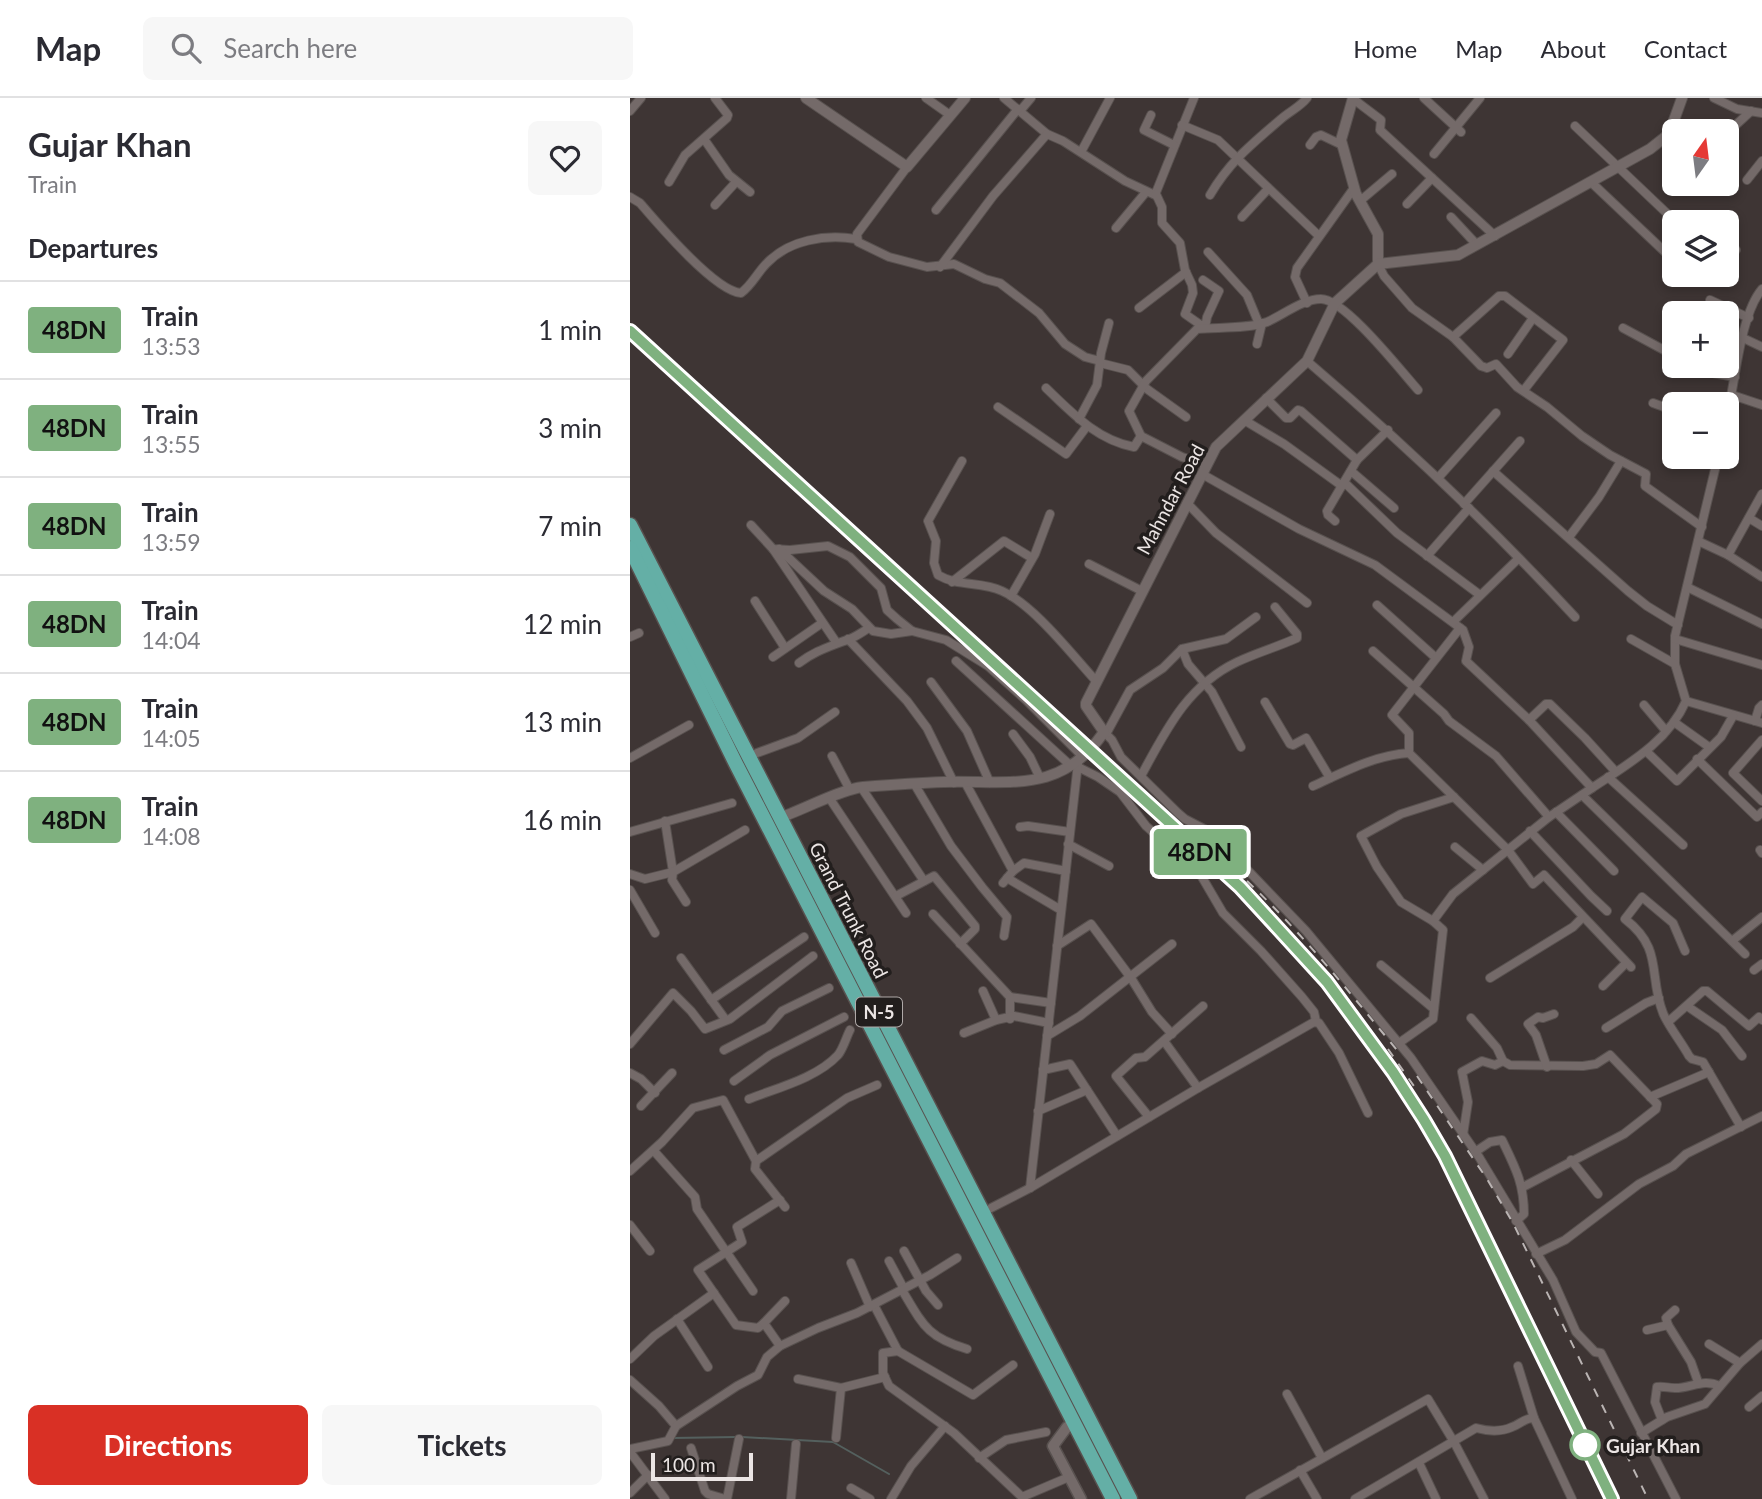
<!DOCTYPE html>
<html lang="en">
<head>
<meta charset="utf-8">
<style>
  :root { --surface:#fff; --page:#f7f7f7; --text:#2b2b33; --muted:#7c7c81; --line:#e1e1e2; --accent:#d93025 }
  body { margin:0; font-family:Lato,sans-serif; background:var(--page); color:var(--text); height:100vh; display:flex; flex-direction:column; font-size:26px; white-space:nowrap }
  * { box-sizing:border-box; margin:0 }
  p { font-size:23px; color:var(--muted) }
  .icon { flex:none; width:38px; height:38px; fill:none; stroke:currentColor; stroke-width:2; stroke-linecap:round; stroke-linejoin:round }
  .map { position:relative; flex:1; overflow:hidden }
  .panel { display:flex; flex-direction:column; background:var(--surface); width:630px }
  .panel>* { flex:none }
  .badge { padding:0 14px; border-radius:5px; font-size:24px; line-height:46px }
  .needle { width:46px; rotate:14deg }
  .tools { position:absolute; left:1032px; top:21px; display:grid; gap:14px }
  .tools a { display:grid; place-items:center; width:77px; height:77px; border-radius:10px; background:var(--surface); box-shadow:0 4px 10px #0003; font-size:35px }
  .scale { position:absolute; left:21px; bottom:18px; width:102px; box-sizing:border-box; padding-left:7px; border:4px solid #ebe5e4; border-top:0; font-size:19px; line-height:24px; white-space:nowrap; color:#ebe5e4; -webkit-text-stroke:5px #221e1d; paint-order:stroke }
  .map>.badge { position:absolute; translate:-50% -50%; box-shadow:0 0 0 4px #fff }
  h2 { padding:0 28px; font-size:26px; line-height:63px }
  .round { display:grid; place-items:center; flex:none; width:74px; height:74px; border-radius:10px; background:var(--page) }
  .summary { display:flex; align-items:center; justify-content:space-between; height:119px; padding:0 28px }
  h1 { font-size:33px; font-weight:700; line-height:52px }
  .primary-button { display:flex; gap:14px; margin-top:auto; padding:14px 28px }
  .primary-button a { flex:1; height:80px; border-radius:10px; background:var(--accent); color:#fff; font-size:28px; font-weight:700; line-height:80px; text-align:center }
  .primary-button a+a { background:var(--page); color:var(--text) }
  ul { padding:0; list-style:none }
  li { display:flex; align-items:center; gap:21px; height:98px; padding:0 28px; border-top:2px solid var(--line) }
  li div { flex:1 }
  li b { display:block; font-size:26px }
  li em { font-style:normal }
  li .badge { min-width:77px; font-weight:700; text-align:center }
  header { display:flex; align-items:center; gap:42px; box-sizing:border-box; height:98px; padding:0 35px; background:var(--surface); border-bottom:2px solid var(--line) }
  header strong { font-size:33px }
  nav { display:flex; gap:38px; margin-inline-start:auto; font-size:24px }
  .search { width:490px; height:63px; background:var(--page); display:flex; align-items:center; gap:18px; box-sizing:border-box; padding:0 24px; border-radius:10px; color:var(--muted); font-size:26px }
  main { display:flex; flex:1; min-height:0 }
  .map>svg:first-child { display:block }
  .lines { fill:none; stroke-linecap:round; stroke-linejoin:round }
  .stream { stroke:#54605e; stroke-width:2 }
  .minor-casing { stroke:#58514f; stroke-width:10 }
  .tertiary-casing { stroke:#58514f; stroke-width:12 }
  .secondary-casing { stroke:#58514f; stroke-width:13 }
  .trunk-casing { stroke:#58514f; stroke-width:17 }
  .minor { stroke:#746a69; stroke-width:8 }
  .tertiary { stroke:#746a69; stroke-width:10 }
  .secondary { stroke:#746a69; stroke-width:10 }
  .trunk { stroke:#64afa6; stroke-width:14 }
  .rail { stroke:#bab4b3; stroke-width:2; stroke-dasharray:9 9; stroke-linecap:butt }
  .line-casing { stroke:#fff; stroke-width:16 }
  .line { stroke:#7fb17f; stroke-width:10 }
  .stop-dot { fill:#fff; stroke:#7fb17f; stroke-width:3.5 }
  .labels { text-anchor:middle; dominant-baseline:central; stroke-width:7; stroke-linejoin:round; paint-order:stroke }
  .shield { fill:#221e1d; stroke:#afa9a8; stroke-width:2 }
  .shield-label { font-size:18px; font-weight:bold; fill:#ebe5e4 }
  .street-label { font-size:19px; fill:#ebe5e4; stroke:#221e1d }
  .stop-label { font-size:19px; font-weight:bold; fill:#ebe5e4; stroke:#221e1d; text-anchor:start }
</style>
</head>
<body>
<header>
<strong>Map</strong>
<div class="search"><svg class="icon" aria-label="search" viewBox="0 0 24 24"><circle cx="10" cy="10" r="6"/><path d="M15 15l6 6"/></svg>Search here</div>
<nav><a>Home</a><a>Map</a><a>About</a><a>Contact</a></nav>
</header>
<main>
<section class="panel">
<div class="summary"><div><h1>Gujar Khan</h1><p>Train</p></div><a class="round"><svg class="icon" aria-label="heart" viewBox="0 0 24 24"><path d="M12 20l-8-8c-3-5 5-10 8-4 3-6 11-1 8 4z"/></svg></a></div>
<h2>Departures</h2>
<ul>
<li><span class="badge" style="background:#7fb17f;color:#111">48DN</span><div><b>Train</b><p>13:53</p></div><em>1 min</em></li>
<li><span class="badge" style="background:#7fb17f;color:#111">48DN</span><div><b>Train</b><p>13:55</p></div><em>3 min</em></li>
<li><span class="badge" style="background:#7fb17f;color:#111">48DN</span><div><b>Train</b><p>13:59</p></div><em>7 min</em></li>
<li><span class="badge" style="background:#7fb17f;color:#111">48DN</span><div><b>Train</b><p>14:04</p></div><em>12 min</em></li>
<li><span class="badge" style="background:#7fb17f;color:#111">48DN</span><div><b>Train</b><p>14:05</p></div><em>13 min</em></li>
<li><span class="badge" style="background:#7fb17f;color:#111">48DN</span><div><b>Train</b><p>14:08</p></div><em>16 min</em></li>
</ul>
<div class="primary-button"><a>Directions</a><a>Tickets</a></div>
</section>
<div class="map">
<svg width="1132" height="1401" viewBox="0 0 1132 1401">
  <rect width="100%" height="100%" fill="#3e3534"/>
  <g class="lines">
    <g class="stream">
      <polyline points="112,1339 203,1344 259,1376"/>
      <polyline points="42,1340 107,1339"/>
    </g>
    <g class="minor-casing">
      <g id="minor">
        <polyline points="296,0 320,17"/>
        <polyline points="374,0 417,36 433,43 495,83 525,97 564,0"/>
        <polyline points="722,0 751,22 750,32 865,138"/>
        <polyline points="794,0 831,34"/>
        <polyline points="1084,0 1107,11 1132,15"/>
        <polyline points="0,13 11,0"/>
        <polyline points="390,13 401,0"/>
        <polyline points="521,17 514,32 544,47"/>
        <polyline points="552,27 588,42 689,138"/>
        <polyline points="945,28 1046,124"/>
        <polyline points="1097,35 1121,13"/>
        <polyline points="74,41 99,77 120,94"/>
        <polyline points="1031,42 1045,46"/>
        <polyline points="680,47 686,39 691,37 712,47"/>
        <polyline points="451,54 480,0"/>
        <polyline points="804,56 850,0"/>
        <polyline points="277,69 227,136 228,144 259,159 297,169 324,166 355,181 370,185 409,215 435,246 455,259 470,263"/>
        <polyline points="1117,82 1132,63"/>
        <polyline points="39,84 55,57 97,20 98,17 85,0"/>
        <polyline points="962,85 1035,154"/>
        <polyline points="526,96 532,109 532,125 550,145 555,172 562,187 563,195 555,216 575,230 577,219 589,193 573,182"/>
        <path d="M580 97C600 63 622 46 651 21 660 13 670 9 677 0"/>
        <path d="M0 99 10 105C28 126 85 193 111 195 122 187 127 175 137 165 159 142 195 136 226 141"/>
        <polyline points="730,103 762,76"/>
        <polyline points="777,106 802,80"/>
        <polyline points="85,107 106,84"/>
        <polyline points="306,112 388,11"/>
        <polyline points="612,119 638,91"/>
        <polyline points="821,119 847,147"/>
        <polyline points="486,130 516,94"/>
        <polyline points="1097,148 1106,152"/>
        <polyline points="578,154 617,197 629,226"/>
        <polyline points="748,166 754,178 782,210 823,239 851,268 857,270 866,266 887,289 917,309 952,338 980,357 1016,376 1015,388 1072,429"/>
        <polyline points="310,169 363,98 417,36"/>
        <polyline points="1080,202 1119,220"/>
        <polyline points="677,205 665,179 667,170 724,90"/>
        <polyline points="509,210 556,174"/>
        <polyline points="993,230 1045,258"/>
        <polyline points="823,239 869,198 875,198 933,242 894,292"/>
        <polyline points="1113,240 1132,249"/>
        <polyline points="627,246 632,225"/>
        <polyline points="878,256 903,220"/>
        <path d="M677 263C771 343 861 428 945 519"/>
        <polyline points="470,265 498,272 517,291 556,319"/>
        <polyline points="1071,268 1083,275 1105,279"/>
        <path d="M416 290C442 315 467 342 504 349L511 338"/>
        <polyline points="1102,297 1132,307"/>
        <polyline points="636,300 656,320 660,320 668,312 671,313 727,362"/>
        <polyline points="1023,305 1045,313"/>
        <polyline points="368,309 436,356 457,328"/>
        <path d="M1097 319C1105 285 1110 217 1132 191"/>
        <polyline points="449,321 467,287 471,255 479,225"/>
        <polyline points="614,322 654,346 712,388"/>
        <path d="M332 363 298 423 306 443 304 465 308 477C328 489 351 483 372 493 405 508 442 557 467 584"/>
        <path d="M577 367 552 359 511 338 499 313 516 283 567 231C587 229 619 231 637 224 653 217 673 201 691 201 715 201 771 273 788 292"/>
        <polyline points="721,373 764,410"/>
        <polyline points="863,373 998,493 1017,508 1048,527"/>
        <path d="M572 376 669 431 745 467 833 532 839 549 836 563 899 622 962 690C998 666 1038 644 1056 603L1045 566V538L1088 359"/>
        <polyline points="808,380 866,315"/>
        <polyline points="714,384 767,435 850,497"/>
        <polyline points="557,405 586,435 677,505"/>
        <polyline points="834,406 890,343"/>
        <polyline points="1119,420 1132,428"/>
        <polyline points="705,423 698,417 697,413 727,362 758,332"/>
        <polyline points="121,427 143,451 160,452 198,448 220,459 251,490 257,512 267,521 282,533 316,542 358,568 396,602 453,659"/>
        <polyline points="939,439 969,399 991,363"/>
        <polyline points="1068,443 1098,457 1132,479"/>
        <polyline points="143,451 206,544"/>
        <polyline points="149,451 194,493 222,511 243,533 261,536 282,533"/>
        <polyline points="1098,457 1132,396"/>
        <polyline points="797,458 839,410"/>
        <polyline points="459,466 512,493"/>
        <polyline points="322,484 374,443 402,460"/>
        <polyline points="1057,489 1132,526"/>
        <polyline points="381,498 405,456 420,416"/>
        <polyline points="125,503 155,550"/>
        <polyline points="747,507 806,560"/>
        <polyline points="823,524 888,461"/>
        <polyline points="830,530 762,617 779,635 779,655 878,752 903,786 914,777 1001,869"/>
        <polyline points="0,539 9,535"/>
        <polyline points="218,541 277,603 297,630 324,685"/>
        <polyline points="1001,541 1045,566"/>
        <polyline points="1045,541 1132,567"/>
        <polyline points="552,551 558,566 582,594 611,649"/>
        <polyline points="743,553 814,616 819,623 866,658 919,719"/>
        <polyline points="143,559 192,525"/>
        <polyline points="326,563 441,668"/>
        <path d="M169 565C185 553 196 550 214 543 223 541 232 534 239 530"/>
        <polyline points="301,584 337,633 360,685"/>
        <polyline points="1056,603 1132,625"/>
        <polyline points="635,604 660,646 663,647 676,640 700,680"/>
        <polyline points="1014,607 1036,633"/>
        <polyline points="899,622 916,606 920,606 955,640 985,673"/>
        <polyline points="1125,623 1129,610 1132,607"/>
        <polyline points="1044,624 1079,649"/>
        <polyline points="474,634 482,642 491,659 548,715 555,721 582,735 676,833 781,960 849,1059 923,1182 946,1234 965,1254 971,1255 1046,1401"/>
        <polyline points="383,636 400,659 410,680"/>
        <polyline points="476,636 500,592 533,570 552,551 596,541 626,519"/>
        <polyline points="1132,642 1103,675 1132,703"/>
        <polyline points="1017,654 1047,683 1091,639 1103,618"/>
        <polyline points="127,655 168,640 205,614"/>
        <polyline points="202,658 220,692"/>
        <polyline points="0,660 59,627"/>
        <polyline points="1067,661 1127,719 1132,714"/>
        <polyline points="448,669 468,679 490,694 516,728 569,774 593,815 631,853 672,899 684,914 686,923"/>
        <path d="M511 678C536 632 557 588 607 564 626 555 647 549 667 540V536L645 509"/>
        <polyline points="978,679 1053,747"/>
        <polyline points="336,686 383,773"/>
        <polyline points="285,687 321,748 352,789 377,819 374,838"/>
        <path d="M683 688C714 674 745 657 779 655"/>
        <polyline points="231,689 294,783"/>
        <polyline points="952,697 1115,856"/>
        <polyline points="200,701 276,815"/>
        <polyline points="926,714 984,773"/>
        <polyline points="390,729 398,728 440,734"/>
        <polyline points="900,733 961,798 977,813"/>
        <polyline points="0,734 102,705"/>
        <polyline points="438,746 479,768"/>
        <polyline points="825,749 853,772"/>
        <polyline points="1130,752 1132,755"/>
        <polyline points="0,776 15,781 43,774 35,723"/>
        <polyline points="377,780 431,812"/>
        <polyline points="373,785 383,773 394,765 436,773"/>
        <polyline points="0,792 25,835"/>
        <polyline points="266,798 304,778 345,828 345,831 330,846"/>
        <polyline points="56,804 42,782 43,774 115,732"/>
        <polyline points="303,816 380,899 421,905"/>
        <polyline points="803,823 771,804 747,769 731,738 771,716 824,699"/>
        <polyline points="1102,843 1132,819"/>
        <polyline points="427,848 461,826 501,880 522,914 542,936"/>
        <path d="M1055 853 1043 825 1012 799 995 821C1034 851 1018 877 1033 915 1037 926 1052 945 1059 958L1062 961 1073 964 1111 1029"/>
        <polyline points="51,860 95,921"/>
        <polyline points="751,867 804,911"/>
        <polyline points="1124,872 1132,866"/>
        <polyline points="860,880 943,829 953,819"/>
        <polyline points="973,888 996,865"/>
        <polyline points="353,893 366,922"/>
        <polyline points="81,902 174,839"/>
        <polyline points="1057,908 1092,932 1112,958"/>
        <polyline points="841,920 867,950 873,963 880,967 953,968 966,966 980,957 1027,1006 1026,1011 994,1036 893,1089"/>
        <polyline points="380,921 380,899"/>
        <polyline points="1038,924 1073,893 1077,893 1119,928 1129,919 1132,922"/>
        <polyline points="976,930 1016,905 1029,900"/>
        <polyline points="334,935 366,922 384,918 419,925"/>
        <polyline points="417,938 450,918 542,846"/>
        <polyline points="534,943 568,990"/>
        <polyline points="769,945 803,921 813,832 803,823 823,796 919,719 962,690"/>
        <polyline points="0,946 43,895 61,913 75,931 100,921 183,858"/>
        <polyline points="94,952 138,929 152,913 199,890"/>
        <polyline points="917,969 906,937 898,926 908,919 913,920 924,916"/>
        <polyline points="413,972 440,966 487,1038"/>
        <polyline points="0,975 11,981 25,995"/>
        <polyline points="104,983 140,957 214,919"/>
        <polyline points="1020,999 1079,974"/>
        <path d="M119 1001C147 990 187 980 208 957 213 951 216 940 220 932"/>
        <polyline points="11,1008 42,975"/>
        <polyline points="408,1013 457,992"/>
        <polyline points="519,1019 486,978 506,960 515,959 573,908"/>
        <polyline points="833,1037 838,1004 832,974 852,963 865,967 873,963"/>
        <polyline points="24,1053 65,1099 67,1111 123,1193"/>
        <path d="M845 1054 860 1044 872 1042C885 1069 894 1085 894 1116L886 1123"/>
        <polyline points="941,1062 968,1096"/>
        <polyline points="0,1073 32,1044 63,1010 93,1002 126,1063"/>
        <polyline points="400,1090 448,665"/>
        <polyline points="150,1102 107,1129 112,1144 68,1172 106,1227 128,1230 134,1225 150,1248"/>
        <polyline points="155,1109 125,1071 126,1063 217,1000 247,987"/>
        <polyline points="361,1110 400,1090 568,990 684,924 689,925 709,955 738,1015"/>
        <polyline points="0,1127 20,1153"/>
        <polyline points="274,1153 296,1193 308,1207"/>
        <polyline points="906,1156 935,1142 1009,1086 1043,1068 1056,1056 1132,1018"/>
        <polyline points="259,1163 274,1191"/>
        <polyline points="221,1165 240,1209"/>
        <path d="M272 1192C293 1227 297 1239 337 1251"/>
        <polyline points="244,1207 268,1253"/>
        <polyline points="47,1221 78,1269"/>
        <polyline points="134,1225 155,1203"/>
        <polyline points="1038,1227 1036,1220 1045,1212"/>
        <polyline points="1017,1232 1038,1227 1061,1264 1068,1284"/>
        <polyline points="1079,1246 1110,1265"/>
        <polyline points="0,1261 24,1238 84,1195"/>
        <polyline points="383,1267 343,1297 268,1253 253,1255 253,1275 259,1288 324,1335 392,1399 439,1379"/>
        <polyline points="168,1281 211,1290 255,1279"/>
        <polyline points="0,1282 29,1308 46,1328 107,1288 128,1277 137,1259 150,1248 188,1230 227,1215 300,1177 327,1160"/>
        <polyline points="657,1296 692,1360"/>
        <polyline points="1119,1309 1132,1298"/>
        <polyline points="904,1320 942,1401"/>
        <path d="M1032 1322 1025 1304 1027 1289C1034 1288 1038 1290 1045 1290 1062 1290 1073 1280 1090 1288"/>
        <polyline points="1011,1335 1037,1319 1075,1306 1110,1265 1132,1246"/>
        <polyline points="206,1340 211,1290"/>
        <polyline points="61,1350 75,1393 78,1396 95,1401"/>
        <polyline points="0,1351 38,1343 46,1328"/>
        <polyline points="0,1354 35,1401"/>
        <polyline points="349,1360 376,1342 416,1334"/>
        <polyline points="789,1365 806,1401"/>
        <polyline points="670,1372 687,1401"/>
        <polyline points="221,1390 240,1401"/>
        <polyline points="0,1395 18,1377"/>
        <polyline points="97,1401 109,1341"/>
        <polyline points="161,1401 166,1346"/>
        <polyline points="261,1401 281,1368 315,1328"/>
        <polyline points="620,1401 798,1301 824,1344 854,1401"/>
        <path d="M725 1401 846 1330C857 1333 871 1334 882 1329 891 1326 894 1320 904 1320L888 1268"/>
      </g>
    </g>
    <g class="tertiary-casing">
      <g id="tertiary">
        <polyline points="176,0 277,69 335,0"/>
        <polyline points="723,0 711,42 726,96 748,136 748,166"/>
        <path d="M157 717C178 709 213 691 233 689 259 687 287 685 314 684 379 682 431 697 474 634L456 608V605L586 349 677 263 705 205 748 166 828 157 1020 51 1039 36 1052 0"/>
      </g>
    </g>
    <g class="secondary-casing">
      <polyline id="secondary" points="444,1324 437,1329 423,1348 451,1401"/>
    </g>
    <g class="trunk-casing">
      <g id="trunk">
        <polyline points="0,427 500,1401"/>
        <polyline points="0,450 106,666 483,1401"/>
      </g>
    </g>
    <use href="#minor" class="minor"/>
    <use href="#tertiary" class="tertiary"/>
    <use href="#secondary" class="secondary"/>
    <use href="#trunk" class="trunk"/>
    <g class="rail">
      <polyline points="0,232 610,789 697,884 763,974 794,1022 815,1058 982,1401"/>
      <path d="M617 783C674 837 721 896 770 956"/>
      <polyline points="758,951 786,991"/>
      <polyline points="787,978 857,1081 883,1125 1018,1401"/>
    </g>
  </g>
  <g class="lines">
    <g class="line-casing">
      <polyline id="line" points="0,233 610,789 697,884 763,974 794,1022 815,1058 982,1401"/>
    </g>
    <use href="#line" class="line"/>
  </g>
  <circle class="stop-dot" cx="955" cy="1347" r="14"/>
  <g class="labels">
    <rect class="shield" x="226" y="899.5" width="46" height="29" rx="5"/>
    <g class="shield-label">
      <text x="249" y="914">N-5</text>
    </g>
    <g class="street-label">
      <text transform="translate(540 401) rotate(-62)">Mahndar Road</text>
      <text transform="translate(219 812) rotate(63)">Grand Trunk Road</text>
    </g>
    <g class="stop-label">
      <text x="976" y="1347">Gujar Khan</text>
    </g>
  </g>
</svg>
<div class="tools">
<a><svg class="needle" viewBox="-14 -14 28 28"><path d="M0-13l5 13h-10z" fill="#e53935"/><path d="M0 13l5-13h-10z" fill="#7c7c81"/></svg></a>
<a><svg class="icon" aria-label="layers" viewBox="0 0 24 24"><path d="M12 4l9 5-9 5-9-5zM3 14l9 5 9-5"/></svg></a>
<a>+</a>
<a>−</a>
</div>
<div class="scale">100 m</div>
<b class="badge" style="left:570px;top:754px;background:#7fb17f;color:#111">48DN</b>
</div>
</main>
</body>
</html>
